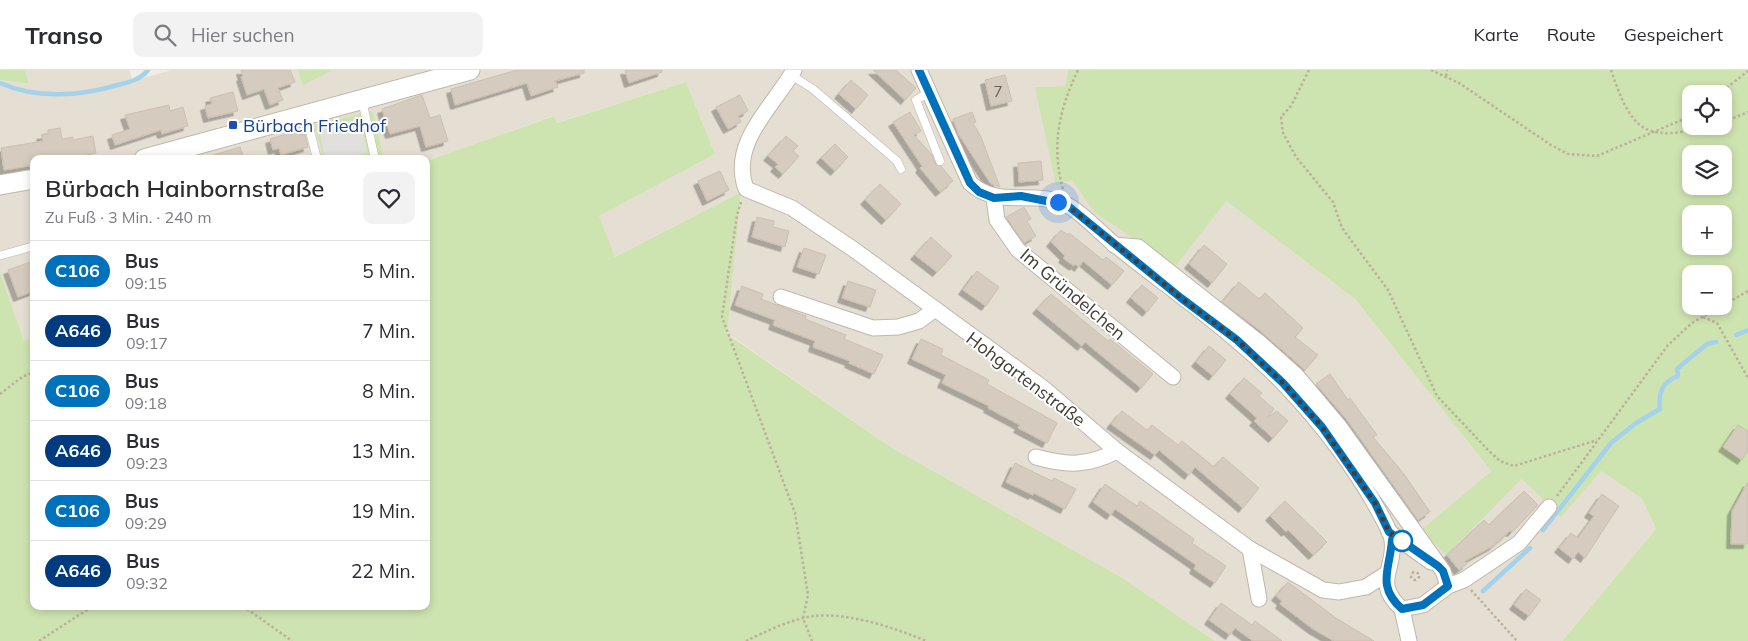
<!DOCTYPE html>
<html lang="de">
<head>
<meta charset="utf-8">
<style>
  :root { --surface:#fff; --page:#f2f2f3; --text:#2b2b33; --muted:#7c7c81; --line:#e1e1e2 }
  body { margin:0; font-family:Mulish,sans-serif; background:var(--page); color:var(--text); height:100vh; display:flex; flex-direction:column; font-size:19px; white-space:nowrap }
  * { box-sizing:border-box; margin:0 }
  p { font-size:16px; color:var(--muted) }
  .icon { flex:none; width:28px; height:28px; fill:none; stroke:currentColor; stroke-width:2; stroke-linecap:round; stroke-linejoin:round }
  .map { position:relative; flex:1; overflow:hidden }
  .sheet { position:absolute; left:30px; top:85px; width:400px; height:455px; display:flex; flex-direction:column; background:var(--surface); border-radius:10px; box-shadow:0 2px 8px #0003 }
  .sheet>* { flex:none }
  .badge { padding:0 10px; border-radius:16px; font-size:18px; line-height:32px }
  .controls { position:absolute; left:1682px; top:15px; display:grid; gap:10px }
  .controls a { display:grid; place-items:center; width:50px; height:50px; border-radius:10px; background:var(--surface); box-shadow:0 2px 8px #0003; font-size:25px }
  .you { position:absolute; width:25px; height:25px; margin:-12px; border:4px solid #fff; border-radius:50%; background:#1a73e8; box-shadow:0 0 0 8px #1a73e833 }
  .map>.badge { position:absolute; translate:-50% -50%; box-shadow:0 0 0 2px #fff }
  .round { display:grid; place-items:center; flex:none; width:52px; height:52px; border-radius:10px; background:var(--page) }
  .summary { display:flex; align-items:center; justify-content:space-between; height:85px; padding:0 15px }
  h1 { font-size:24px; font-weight:600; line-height:38px }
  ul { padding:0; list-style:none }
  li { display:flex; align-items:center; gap:15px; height:60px; padding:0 15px; border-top:1px solid var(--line) }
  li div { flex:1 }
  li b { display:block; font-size:19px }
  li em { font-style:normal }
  li .badge { min-width:55px; font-weight:700; text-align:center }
  header { display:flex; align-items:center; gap:30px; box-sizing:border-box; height:70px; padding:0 25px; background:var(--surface); border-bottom:1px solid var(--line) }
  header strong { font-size:24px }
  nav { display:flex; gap:28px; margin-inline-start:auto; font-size:18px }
  .search { width:350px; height:45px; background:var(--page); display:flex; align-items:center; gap:12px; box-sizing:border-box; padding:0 18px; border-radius:10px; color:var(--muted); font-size:19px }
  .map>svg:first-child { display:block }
  .residential { fill:#e5dfd3 }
  .green { fill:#cee4b0; fill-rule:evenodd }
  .parking { fill:#e2e0dd }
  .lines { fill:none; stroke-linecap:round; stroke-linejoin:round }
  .stream { stroke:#a4d1eb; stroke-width:4.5 }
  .building { fill:#d5cbbe; stroke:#ccc0af; filter:url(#shadow) }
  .service-casing { stroke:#bfb7ab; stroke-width:9 }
  .minor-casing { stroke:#bfb7ab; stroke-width:17 }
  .tertiary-casing { stroke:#bfb7ab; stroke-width:21 }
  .path { stroke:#bdaf9a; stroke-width:2.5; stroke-dasharray:2.5 2.5; stroke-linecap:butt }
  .service { stroke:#fff; stroke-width:8 }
  .minor { stroke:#fff; stroke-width:15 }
  .tertiary { stroke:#fff; stroke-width:19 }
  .line-casing { stroke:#fff; stroke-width:11 }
  .line { stroke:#0072bc; stroke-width:8 }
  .walk { stroke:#433d35; stroke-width:5; stroke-dasharray:0 9 }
  .transit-dot { fill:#1a4fb4; stroke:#fff; stroke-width:2 }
  .stop-dot { fill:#fff; stroke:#0072bc; stroke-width:2.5 }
  .labels { text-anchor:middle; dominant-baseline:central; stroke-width:4; stroke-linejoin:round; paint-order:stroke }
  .number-label { font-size:15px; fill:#686057 }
  .transit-label { font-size:18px; fill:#164399; stroke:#fff; text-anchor:start }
  .street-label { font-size:18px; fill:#433d35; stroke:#fff }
</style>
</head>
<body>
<header>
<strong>Transo</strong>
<div class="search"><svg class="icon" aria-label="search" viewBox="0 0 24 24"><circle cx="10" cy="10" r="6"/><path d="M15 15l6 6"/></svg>Hier suchen</div>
<nav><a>Karte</a><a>Route</a><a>Gespeichert</a></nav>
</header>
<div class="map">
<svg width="1748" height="571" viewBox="0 0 1748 571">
  <defs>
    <filter id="shadow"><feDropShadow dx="-4.5" dy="4.5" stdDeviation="0" flood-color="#0004"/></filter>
  </defs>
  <rect width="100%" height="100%" fill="#f1ede5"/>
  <polygon class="residential" points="25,0 129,0 133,11 172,0 297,0 303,14 333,0 1068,0 1065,16 1036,17 1072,110 1093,141 1226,131 1355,229 1491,401 1421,460 1446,484 1522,409 1601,401 1642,429 1656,459 1562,571 1215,571 1121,507 889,376 727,263 741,122 615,187 598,146 715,84 686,12 556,53 553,46 426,91 426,89 384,89 373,42 314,55 324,89 34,89 34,266 24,271 0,202 0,10 29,14"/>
  <g class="green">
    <polygon points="0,0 25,0 29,14 0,10"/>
    <polygon points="297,0 333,0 303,15"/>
    <path d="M1068 0H1748V571H1562L1656 459 1642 429 1601 401 1561 447 1522 409 1446 485 1421 460 1491 401 1355 229 1226 131 1175 197 1093 141 1072 110 1056 115 1035 17 1065 16ZM1691 24H1724V56H1691ZM1691 84H1724V116H1691ZM1691 144H1724V176H1691ZM1691 204H1724V236H1691Z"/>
    <polygon points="686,12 715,84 599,146 615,187 741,122 727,264 889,376 1121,507 1215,571 0,571 0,202 24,271 34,266 34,536 426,536 426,91 554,46 557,53"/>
    <polygon points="373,41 384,89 324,89 314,55"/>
  </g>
  <polygon class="parking" points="360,49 367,82 348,89 325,89 319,59"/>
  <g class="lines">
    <g class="stream">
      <path d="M0 13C37 29 80 26 118 15 129 12 140 10 148 0"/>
      <polyline points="1736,265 1748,260"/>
      <path d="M1543 460 1611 373 1636 353 1660 339C1658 323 1662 312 1678 306L1677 299 1707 274 1716 272"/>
      <polyline points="1483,521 1530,478"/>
    </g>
  </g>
  <g class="building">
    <polygon points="241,0 290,0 295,12 278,18 283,30 270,35 264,19 247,25 241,7 243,6"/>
    <polygon points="517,0 584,0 584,3 555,11 558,17 531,26 527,13 455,35 451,19"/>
    <polygon points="625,0 662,0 662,2 629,13"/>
    <polygon points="873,0 896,0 916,18 905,30"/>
    <polygon points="1005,5 1012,31 991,36 985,10"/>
    <polygon points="851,10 868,25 856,39 839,24"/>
    <polygon points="233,22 238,41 208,48 205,36 212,34 210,28"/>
    <polygon points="422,25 430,48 440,45 448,71 426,77 420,56 390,64 382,39"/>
    <polygon points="740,25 748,41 738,46 741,52 728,59 716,37"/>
    <polygon points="169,35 170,41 183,37 188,56 162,64 161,60 115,75 112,65 130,59 125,45"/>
    <polygon points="910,42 921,61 914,65 932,85 936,95 941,96 953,111 940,122 920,98 922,96 893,52"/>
    <polygon points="972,42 976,52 973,53 981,67 1000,117 991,114 959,65 953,49"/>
    <polygon points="60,58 62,69 73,67 73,70 93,66 96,83 68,89 34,89 34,95 4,100 1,78 43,71 41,65 48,64 48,60"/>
    <polygon points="300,60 301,65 305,64 308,77 281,85 279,78 273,80 270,69"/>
    <polygon points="786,66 798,76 793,81 799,86 783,104 775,97 778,94 768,86"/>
    <polygon points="835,74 848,87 835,101 821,88"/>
    <polygon points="240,77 244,89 210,89 210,86"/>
    <polygon points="1041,91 1043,110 1019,112 1018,93"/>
    <polygon points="720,101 729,120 707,131 698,111"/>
    <polygon points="880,114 901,134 886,150 865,130"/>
    <polygon points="1024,137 1031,149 1027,151 1036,166 1024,173 1006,147"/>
    <polygon points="757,147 774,151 773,157 789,161 785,177 752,167"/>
    <polygon points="1061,160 1068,165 1069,163 1103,190 1106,187 1124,201 1112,215 1083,191 1079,197 1075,194 1074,196 1063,188 1065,186 1051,172"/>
    <polygon points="931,167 952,186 937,202 915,185"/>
    <polygon points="1204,175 1227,194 1212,213 1189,194"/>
    <polygon points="804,178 826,185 819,204 797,197"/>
    <polygon points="30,192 34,203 34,221 18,227 8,200"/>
    <polygon points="977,201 999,217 986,236 963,220"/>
    <polygon points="848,211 876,220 870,237 842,228"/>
    <polygon points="1239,212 1259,229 1265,223 1303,258 1295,267 1318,285 1305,300 1258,259 1222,232"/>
    <polygon points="1142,215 1158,228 1147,242 1131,228"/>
    <polygon points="742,216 763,224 761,229 806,246 805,249 846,265 844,269 883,285 874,304 849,293 850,291 813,277 815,271 773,255 775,250 735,235"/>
    <polygon points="1051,224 1108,271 1110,269 1153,304 1141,318 1085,272 1082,276 1037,239"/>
    <polygon points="921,269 943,279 941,285 989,310 987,314 1057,353 1047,373 1018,358 1020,355 988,338 989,336 942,313 946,305 912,289"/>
    <polygon points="1209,276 1226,290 1213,306 1196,292"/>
    <polygon points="1330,304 1348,330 1350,328 1377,365 1373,367 1404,404 1430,442 1418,450 1347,350 1316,314"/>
    <polygon points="1244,308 1262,323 1259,326 1274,339 1268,347 1277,341 1288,351 1273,368 1254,351 1257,348 1230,324"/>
    <polygon points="1122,341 1147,360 1152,355 1178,375 1182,371 1214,397 1223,387 1259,418 1243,438 1195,397 1189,405 1159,380 1155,385 1111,354"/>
    <polygon points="1738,355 1748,361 1748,381 1742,390 1723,377"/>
    <polygon points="1015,393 1052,411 1054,408 1076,419 1065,439 1034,423 1033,425 1006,412"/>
    <polygon points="1748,412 1748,474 1731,474 1732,441"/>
    <polygon points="1105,414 1137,436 1140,431 1194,469 1192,473 1226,496 1215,513 1194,499 1196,495 1115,439 1111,445 1093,432"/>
    <polygon points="1524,421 1538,435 1512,462 1510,461 1493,476 1465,491 1467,494 1459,500 1447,485 1484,450 1489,455"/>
    <polygon points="1602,424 1619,436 1585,488 1578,482 1573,489 1559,478 1571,463 1578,468 1594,446 1589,443"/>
    <polygon points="1285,431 1327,472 1313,485 1288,460 1286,462 1270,446"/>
    <polygon points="1288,512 1336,548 1374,571 1334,571 1313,559 1280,534 1282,531 1276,526"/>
    <polygon points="1526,519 1541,530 1529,546 1514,535"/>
    <polygon points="1221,533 1252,555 1255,551 1282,571 1253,571 1235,558 1230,565 1209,550"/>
  </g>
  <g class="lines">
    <g class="service-casing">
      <g id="service">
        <polyline points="791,5 813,19 897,91 901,99"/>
        <polyline points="930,22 916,30 940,91"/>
        <polyline points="362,30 375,89"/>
        <polyline points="306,45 317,89"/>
        <polyline points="2,185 34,176"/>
      </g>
    </g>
    <g class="minor-casing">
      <g id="minor">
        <path d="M794 0C773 37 729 73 746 119L792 138 853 179 1042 317 1117 381 1250 479 1323 520 1339 522 1366 517 1386 504"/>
        <path d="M919 0 970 113C998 139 1034 119 1067 135 1082 142 1104 167 1119 178 1174 222 1233 262 1282 312 1320 351 1358 401 1383 449 1386 455 1391 463 1392 470 1396 500 1372 512 1402 539"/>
        <polyline points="994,128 997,150 1018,180 1173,307"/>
        <polyline points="1114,175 1138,177 1261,274 1296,305 1339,356 1443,501 1448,516"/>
        <polyline points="781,227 873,258 898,257 919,251 934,240"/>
        <path d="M1036 387C1067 396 1088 396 1117 381"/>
        <polyline points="1389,462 1431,492"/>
        <polyline points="1250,479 1259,529"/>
        <polyline points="1402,539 1423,535 1448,516 1464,510 1519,473 1549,437"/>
        <polyline points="1402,539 1409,571"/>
      </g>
    </g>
    <g class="tertiary-casing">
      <g id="tertiary">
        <polyline points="144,89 470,0"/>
        <polyline points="0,115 34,109"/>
      </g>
    </g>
    <g class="path">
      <polyline points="1309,0 1291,36 1281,47 1283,63 1296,87 1333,132 1342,158 1388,220 1437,326 1488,380 1500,391 1514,396 1597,370"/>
      <polyline points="1431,0 1459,13 1551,75 1568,84 1597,86 1691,46"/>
      <path d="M1611 0C1631 59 1643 74 1708 56"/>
      <polyline points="1446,6 1447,0"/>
      <polyline points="1719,24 1748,1"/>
      <polyline points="1724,52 1748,42"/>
      <path d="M1063 119C1051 76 1059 40 1078 0"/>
      <polyline points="741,132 737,145 722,247 795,443 808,525 803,548 812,571"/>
      <polyline points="1724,235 1748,221"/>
      <polyline points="1703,247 1717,253 1748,308"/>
      <polyline points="0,324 22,307 34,302"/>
      <polyline points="1557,426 1668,275 1692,253 1721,236"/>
      <circle cx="1415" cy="506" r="4"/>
      <polyline points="1471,520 1517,571"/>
      <polyline points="243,536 292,571"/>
      <polyline points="39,571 93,536"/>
      <path d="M746 571C766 561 792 549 814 546 847 542 896 558 926 571"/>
    </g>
    <use href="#service" class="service"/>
    <use href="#minor" class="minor"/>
    <use href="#tertiary" class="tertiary"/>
  </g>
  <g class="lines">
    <g class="line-casing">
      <path id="line" d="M919 0 970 113 979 122 994 128 1021 126 1067 135 1181 228 1237 270 1283 313 1322 357 1375 433 1389 462 1438 496 1443 501 1448 516 1423 535 1402 539C1376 516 1390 499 1392 470"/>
    </g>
    <use href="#line" class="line"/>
    <polyline class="walk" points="1058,132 1067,135 1181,228 1237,270 1283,313 1322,357 1375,433 1389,462 1402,471"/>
  </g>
  <rect class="transit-dot" x="228" y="50" width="10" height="10" rx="2.5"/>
  <circle class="stop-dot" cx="1402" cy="471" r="10"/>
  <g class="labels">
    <g class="number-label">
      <text x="998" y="21">7</text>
    </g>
    <g class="transit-label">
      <text x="243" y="55">Bürbach Friedhof</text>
    </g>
    <g class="street-label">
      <text transform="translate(1073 224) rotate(40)">Im Gründelchen</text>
      <text transform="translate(1026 309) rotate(37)">Hohgartenstraße</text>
    </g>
  </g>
</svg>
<div class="controls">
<a><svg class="icon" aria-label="locate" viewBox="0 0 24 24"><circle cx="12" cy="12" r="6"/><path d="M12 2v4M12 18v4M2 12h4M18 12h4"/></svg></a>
<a><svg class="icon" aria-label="layers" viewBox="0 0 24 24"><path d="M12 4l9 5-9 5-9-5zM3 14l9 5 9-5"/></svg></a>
<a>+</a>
<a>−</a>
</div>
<div class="you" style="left:1058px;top:132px"></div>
<section class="sheet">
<div class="summary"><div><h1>Bürbach Hainbornstraße</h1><p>Zu Fuß · 3 Min. · 240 m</p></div><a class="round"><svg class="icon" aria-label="heart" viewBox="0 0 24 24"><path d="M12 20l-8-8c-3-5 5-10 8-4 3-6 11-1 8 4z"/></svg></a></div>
<ul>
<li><span class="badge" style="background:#0072bc;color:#fff">C106</span><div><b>Bus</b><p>09:15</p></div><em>5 Min.</em></li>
<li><span class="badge" style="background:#003b80;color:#fff">A646</span><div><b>Bus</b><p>09:17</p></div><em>7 Min.</em></li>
<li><span class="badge" style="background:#0072bc;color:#fff">C106</span><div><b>Bus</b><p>09:18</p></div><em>8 Min.</em></li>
<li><span class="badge" style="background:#003b80;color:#fff">A646</span><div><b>Bus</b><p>09:23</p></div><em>13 Min.</em></li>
<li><span class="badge" style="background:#0072bc;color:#fff">C106</span><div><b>Bus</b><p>09:29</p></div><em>19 Min.</em></li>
<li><span class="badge" style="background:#003b80;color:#fff">A646</span><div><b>Bus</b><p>09:32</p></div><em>22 Min.</em></li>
</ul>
</section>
</div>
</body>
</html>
